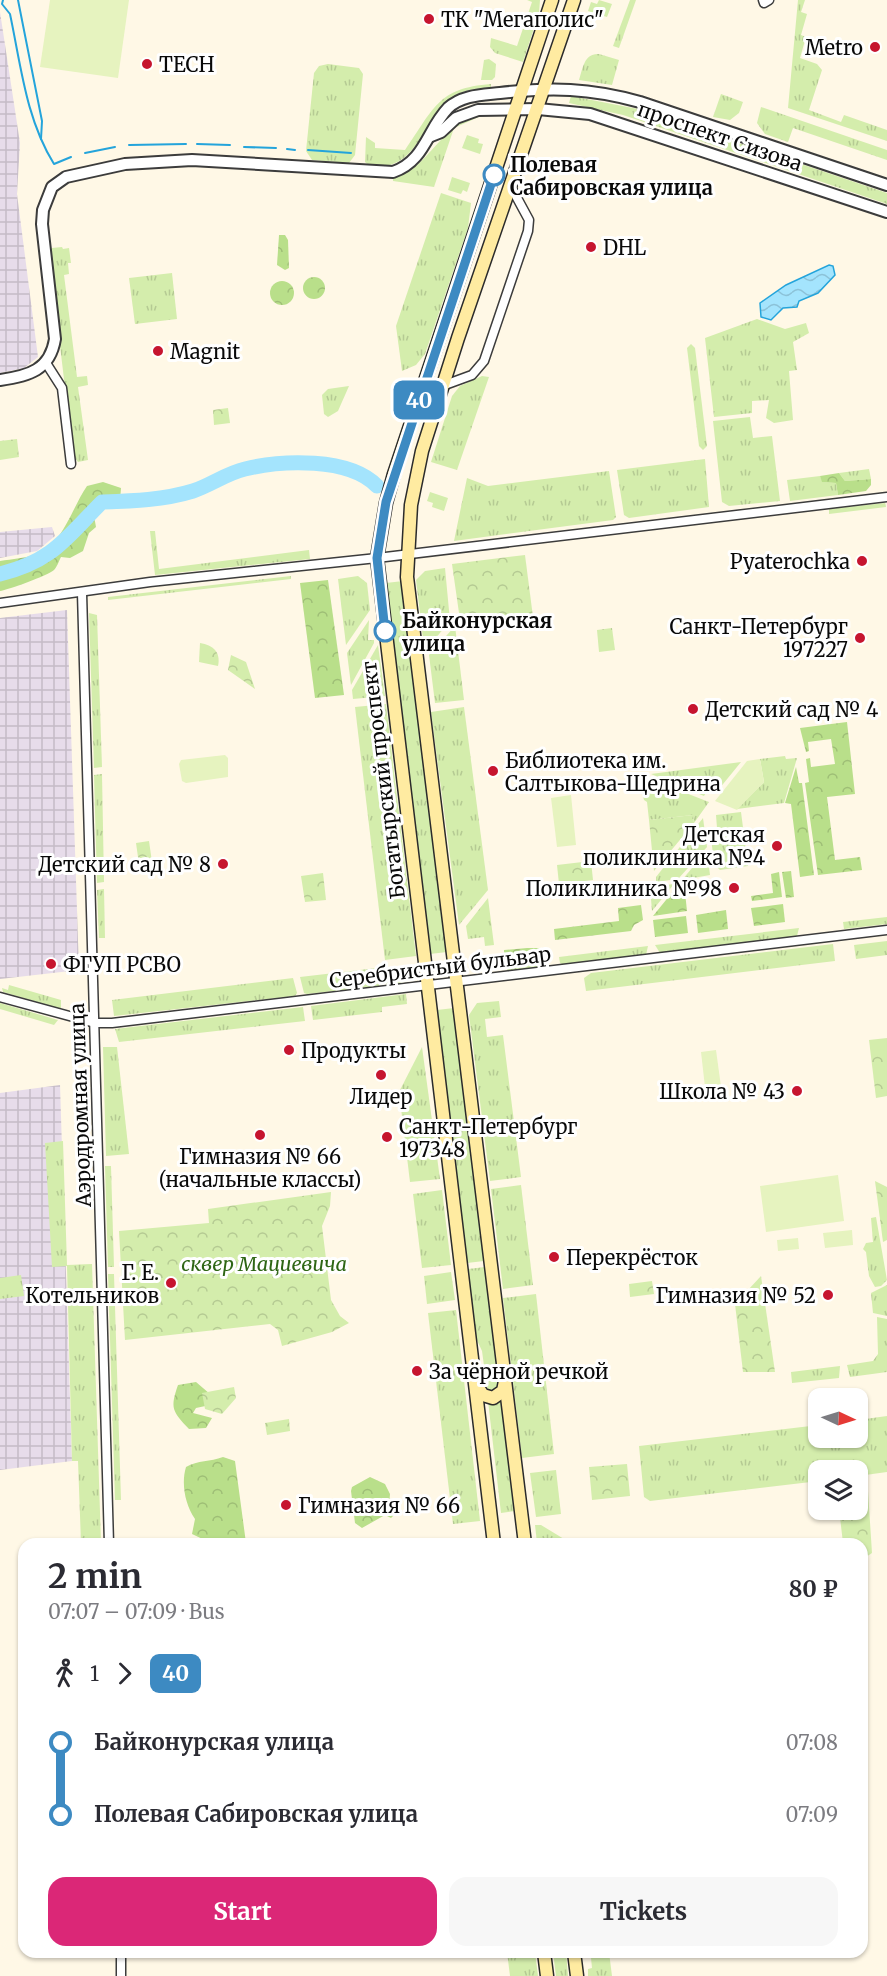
<!DOCTYPE html>
<html lang="en">
<head>
<meta charset="utf-8">
<style>
  :root { --surface:#fff; --page:#f7f7f7; --text:#2b2b33; --muted:#7c7c81; --accent:#db2777 }
  body { margin:0; font-family:Merriweather,serif; background:var(--page); color:var(--text); height:100vh; display:flex; flex-direction:column; font-size:22px; white-space:nowrap }
  * { box-sizing:border-box; margin:0 }
  p { font-size:20px; color:var(--muted) }
  .icon { flex:none; width:33px; height:33px; fill:none; stroke:currentColor; stroke-width:2; stroke-linecap:round; stroke-linejoin:round }
  .map { position:relative; flex:1; overflow:hidden }
  .details { position:absolute; left:18px; top:1538px; width:850px; height:420px; display:flex; flex-direction:column; background:var(--surface); border-radius:18px; box-shadow:0 2px 4px #0004 }
  .details>* { flex:none }
  .badge { padding:0 12px; border-radius:9px; font-size:21px; line-height:39px }
  .needle { width:39px; rotate:94deg }
  .tools { position:absolute; left:808px; top:1388px; display:grid; gap:12px }
  .tools a { display:grid; place-items:center; width:60px; height:60px; border-radius:12px; background:var(--surface); box-shadow:0 2px 4px #0004; font-size:30px }
  .map>.badge { position:absolute; translate:-50% -50%; box-shadow:0 0 0 3px #fff }
  .legs { display:flex; align-items:center; gap:9px; height:66px; padding:0 30px; font-size:20px }
  .legs p { margin-inline-start:auto }
  .overview { display:flex; align-items:center; justify-content:space-between; height:102px; padding:0 30px }
  h1 { font-size:33px; font-weight:700; line-height:45px }
  .action { display:flex; gap:12px; margin-top:auto; padding:12px 30px }
  .action a { flex:1; height:69px; border-radius:18px; background:var(--accent); color:#fff; font-size:24px; font-weight:700; line-height:69px; text-align:center }
  .action a+a { background:var(--page); color:var(--text) }
  ul { padding:0 30px; list-style:none }
  li { display:flex; align-items:center; gap:21px; height:72px; font-size:22px }
  li i { display:grid; place-items:center; width:9px; height:100%; margin:0 8px; background:currentColor }
  li i::after { content:''; width:15px; height:15px; margin:-8px; border:4px solid; border-radius:50%; background:var(--surface) }
  li p { margin-inline-start:auto }
  li:first-child i { background:linear-gradient(#0000 50%,currentColor 0) }
  li:last-child i { background:linear-gradient(currentColor 50%,#0000 0) }
  .map>svg:first-child { display:block }
  .industrial { fill:url(#industrial-grid) }
  .grass { fill:url(#grass-tufts) }
  .forest { fill:url(#forest-crowns) }
  .park { fill:url(#park-crowns) }
  .pitch { fill:#e6f3bf }
  .water { fill:url(#water-waves); stroke:#24a4db; stroke-width:1.5 }
  .lines { fill:none; stroke-linecap:round; stroke-linejoin:round }
  .stream { stroke:#24a4db; stroke-width:2 }
  .river { stroke:#a4e4fd; stroke-width:15 }
  .minor-casing { stroke:#3c3c3c; stroke-width:11 }
  .tertiary-casing { stroke:#3c3c3c; stroke-width:14 }
  .secondary-casing { stroke:#2b2b2b; stroke-width:15 }
  .minor { stroke:#fff; stroke-width:8 }
  .tertiary { stroke:#fff; stroke-width:10 }
  .secondary { stroke:#ffeba1; stroke-width:12 }
  .line-1-casing { stroke:#fff; stroke-width:14 }
  .line-1 { stroke:#3d8ac2; stroke-width:9 }
  .poi-dot { fill:#c6152f; stroke:#fff; stroke-width:2 }
  .stop-1-dot { fill:#fff; stroke:#3d8ac2; stroke-width:3 }
  .labels { text-anchor:middle; dominant-baseline:central; stroke-width:6; stroke-linejoin:round; paint-order:stroke }
  .poi-label { font-size:20px; fill:#090909; stroke:#fff; text-anchor:start }
  .street-label { font-size:20px; fill:#090909; stroke:#fff }
  .stop-label { font-size:20px; font-weight:bold; fill:#090909; stroke:#fff; text-anchor:start }
  .park-label { font-size:20px; font-style:italic; fill:#2e6615; stroke:#fff }
</style>
</head>
<body>
<div class="map">
<svg width="887" height="1976" viewBox="0 0 887 1976">
  <defs>
    <pattern id="industrial-grid" width="8" height="8" patternUnits="userSpaceOnUse" patternTransform="scale(1.5)"><rect width="8" height="8" fill="#e7dcea"/><path d="M0 4h8M4 0v8" fill="none" stroke="#c5bbc7"/></pattern>
    <pattern id="grass-tufts" width="24" height="20" patternUnits="userSpaceOnUse" patternTransform="scale(1.5)"><rect width="24" height="20" fill="#d4edac"/><path d="M3 7l-1-3M5 7V3M7 7l1-3M15 17l-1-3M17 17v-4M19 17l1-3" fill="none" stroke="#b5ca93"/></pattern>
    <pattern id="forest-crowns" width="20" height="18" patternUnits="userSpaceOnUse" patternTransform="scale(1.5)"><rect width="20" height="18" fill="#b9df8a"/><path d="M2 6a3 3 0 1 1 6 0M12 15a3 3 0 1 1 6 0" fill="none" stroke="#9ebe76"/></pattern>
    <pattern id="park-crowns" width="20" height="18" patternUnits="userSpaceOnUse" patternTransform="scale(1.5)"><rect width="20" height="18" fill="#d4edac"/><path d="M2 6a3 3 0 1 1 6 0M12 15a3 3 0 1 1 6 0" fill="none" stroke="#b5ca93"/></pattern>
    <pattern id="water-waves" width="16" height="10" patternUnits="userSpaceOnUse" patternTransform="scale(1.5)"><rect width="16" height="10" fill="#a4e4fd"/><path d="M0 5q4-4 8 0t8 0" fill="none" stroke="#8cc2d8"/></pattern>
  </defs>
  <rect width="100%" height="100%" fill="#fff8e6"/>
  <g class="industrial">
    <polygon points="0,12 20,143 17,194 38,357 24,368 0,373"/>
    <polygon points="52,527 55,536 37,551 0,558 0,532"/>
    <polygon points="67,610 79,970 0,979 0,618"/>
    <polygon points="60,1085 72,1461 0,1470 0,1093"/>
  </g>
  <g class="grass">
    <polygon points="527,0 540,0 539,13 523,62 495,53 490,47 491,38 517,46 532,2"/>
    <polygon points="599,0 612,4 607,17 588,11 591,2 597,4"/>
    <polygon points="630,0 636,0 619,48 613,46"/>
    <polygon points="798,0 805,0 801,12 807,14 801,35 806,37 800,58 817,64 822,70 809,110 841,122 844,115 887,130 887,141 788,108"/>
    <path d="M599 54 619 60 612 85 579 80C583 68 584 53 599 54Z"/>
    <polygon points="489,59 496,64 495,77 492,80 481,80 484,60"/>
    <polygon points="328,64 359,68 363,74 355,155 349,163 312,160 306,151 314,73 319,66"/>
    <path d="M491 84V87C478 89 463 89 452 98 425 118 417 169 377 166 371 166 369 166 365 162L366 137 375 143V148L405 150C434 109 437 88 491 84Z"/>
    <polygon points="721,94 743,102 739,113 730,120 713,117"/>
    <polygon points="571,96 638,109 887,193 887,204 623,115 569,103"/>
    <polygon points="761,107 887,150 887,160 793,128 788,142 765,134 757,123"/>
    <path d="M481 116 454 128 434 187 393 181V178C431 168 440 122 481 116Z"/>
    <polygon points="467,135 479,139 478,143 483,144 480,154 462,148"/>
    <polygon points="452,177 470,183 467,192 463,190 461,194 448,190"/>
    <polygon points="441,193 471,203 468,228 425,354 416,365 402,371 396,326"/>
    <polygon points="62,247 63,249 69,248 71,263 68,263 69,274 64,275 77,377 87,376 88,385 78,387 88,460 78,462 73,455 49,253 52,248"/>
    <polygon points="172,273 177,319 135,324 129,278"/>
    <polygon points="757,319 785,329 806,323 809,333 793,342 797,370 789,371 793,420 774,423 766,418 769,400 752,401 752,413 714,417 705,338"/>
    <polygon points="691,344 695,348 707,446 703,450 699,446 687,348"/>
    <polygon points="482,376 489,377 457,470 431,462 452,396 460,386"/>
    <polygon points="349,386 338,411 328,417 324,414 322,395 328,389"/>
    <polygon points="750,417 753,438 772,436 780,501 729,506 722,502 713,421"/>
    <polygon points="705,459 709,507 629,518 624,515 617,470"/>
    <polygon points="869,469 871,479 845,481 839,473"/>
    <polygon points="609,471 616,517 613,520 454,541 467,478 488,486"/>
    <polygon points="820,476 823,482 836,483 838,495 790,501 787,480"/>
    <polygon points="430,492 448,498 444,511 432,507 433,503 427,501"/>
    <polygon points="885,503 886,507 829,514 829,509"/>
    <polygon points="150,531 155,531 159,569 309,550 310,559 155,575"/>
    <polygon points="445,568 450,621 429,646 424,647 416,580 425,571"/>
    <polygon points="291,576 291,579 108,600 108,597"/>
    <polygon points="358,576 367,583 370,610 346,645 338,579"/>
    <polygon points="403,581 447,952 430,954 386,583"/>
    <polygon points="89,613 97,615 102,767 94,768"/>
    <polygon points="369,620 368,640 374,640 374,643 351,685 347,653"/>
    <polygon points="455,626 464,700 435,703 429,655"/>
    <polygon points="378,645 385,696 353,699 352,690"/>
    <polygon points="386,704 416,956 385,960 355,707"/>
    <polygon points="464,707 488,890 459,925 431,712"/>
    <polygon points="785,756 786,759 797,758 784,803 737,809 764,782 760,759"/>
    <polygon points="741,762 719,789 707,791 704,796 651,774"/>
    <polygon points="102,774 104,882 97,883 94,775"/>
    <polygon points="660,783 709,802 694,823 693,815 649,820 647,802 644,800 642,793 661,789"/>
    <polygon points="741,812 748,866 720,870 714,864 710,828 717,828 716,815"/>
    <polygon points="703,818 707,847 678,879 656,882 656,877"/>
    <polygon points="707,850 710,875 682,880"/>
    <polygon points="674,884 652,911 650,887"/>
    <polygon points="104,889 105,938 99,938 97,890"/>
    <polygon points="488,898 494,945 485,946 484,937 468,939 466,926"/>
    <polygon points="887,917 887,924 844,929 843,922"/>
    <polygon points="799,928 797,936 660,953 655,945"/>
    <polygon points="887,941 887,955 856,959 854,945"/>
    <polygon points="833,944 835,961 586,991 584,978 591,973"/>
    <polygon points="648,946 646,955 564,965 560,963 559,957"/>
    <polygon points="547,958 548,964 545,967 507,972 506,963"/>
    <polygon points="377,968 379,986 307,994 304,993 300,977"/>
    <polygon points="403,969 405,982 386,984 385,971"/>
    <polygon points="293,978 297,993 295,996 114,1016 112,1000"/>
    <polygon points="9,985 61,1000 61,1009 3,992 2,988 8,990"/>
    <polygon points="406,994 407,1004 382,1007 382,1012 313,1020 311,1006"/>
    <polygon points="499,1001 501,1017 485,1019 487,1037 503,1035 521,1177 490,1181 469,1015 477,1003"/>
    <polygon points="0,1003 58,1020 54,1025 0,1009"/>
    <polygon points="303,1007 305,1021 119,1042 115,1029"/>
    <polygon points="454,1008 484,1261 467,1263 437,1010"/>
    <polygon points="103,1047 117,1047 129,1154 106,1156"/>
    <polygon points="422,1047 440,1179 410,1182 399,1092"/>
    <polygon points="63,1141 67,1265 92,1264 101,1543 81,1543 78,1461 72,1461 67,1266 52,1267 45,1143"/>
    <polygon points="105,1166 111,1166 114,1267 108,1267"/>
    <polygon points="521,1185 533,1285 503,1289 491,1189"/>
    <polygon points="442,1190 451,1265 422,1268 413,1194"/>
    <polygon points="876,1217 887,1280 881,1286 875,1287 869,1276 866,1252 863,1249 866,1243 873,1242 871,1218"/>
    <polygon points="485,1267 499,1387 494,1393 487,1388 482,1351 476,1338 468,1269"/>
    <polygon points="451,1272 455,1300 427,1304 424,1276"/>
    <polygon points="108,1274 114,1274 121,1500 115,1500"/>
    <polygon points="21,1275 24,1296 0,1299 0,1278"/>
    <polygon points="887,1285 887,1316 873,1313 871,1293"/>
    <polygon points="536,1294 554,1454 522,1458 503,1298"/>
    <polygon points="456,1310 480,1521 453,1524 428,1313"/>
    <polygon points="877,1317 887,1319 887,1372 850,1377 847,1365 873,1361 878,1354"/>
    <polygon points="840,1366 839,1378 792,1383 791,1372"/>
    <polygon points="501,1399 515,1511 501,1513 488,1401"/>
    <polygon points="887,1416 887,1472 858,1476 858,1470 819,1470 819,1481 650,1501 644,1497 639,1446 819,1425 819,1437 858,1437 858,1420"/>
    <polygon points="556,1470 561,1514 536,1517 530,1473"/>
    <polygon points="535,1525 541,1525 564,1539 565,1543 537,1543"/>
    <polygon points="507,1952 535,1952 538,1976 510,1976"/>
    <polygon points="553,1952 566,1952 568,1976 556,1976"/>
    <polygon points="585,1952 609,1952 612,1976 588,1976 588,1969 592,1968 591,1958 586,1958"/>
  </g>
  <g class="forest">
    <polygon points="279,235 285,235 288,240 289,268 285,270 277,265"/>
    <circle cx="314" cy="288" r="11"/>
    <circle cx="282" cy="293" r="12"/>
    <polygon points="839,473 845,481 871,479 871,485 866,491 838,495 836,483 822,482 820,476"/>
    <path d="M103 482 121 488 120 502 102 505 94 516 96 527 89 533 83 551 70 558 61 557C59 561 57 567 54 570 49 575 8 590 0 591V561C12 559 26 558 38 554 62 545 73 506 87 486Z"/>
    <polygon points="328,580 344,695 315,698 300,583"/>
    <polygon points="847,722 855,794 827,797 835,860 860,857 862,870 818,875 805,783 809,782 806,759 810,758 811,767 835,764 831,739 808,742 809,751 806,752 800,728"/>
    <polygon points="796,767 799,783 802,783 814,875 800,877 791,804 785,803"/>
    <polygon points="791,871 794,897 786,898 782,872"/>
    <polygon points="779,872 782,897 752,901 751,896 773,893 771,874"/>
    <polygon points="684,883 687,911 653,916 679,884"/>
    <polygon points="783,904 785,922 754,926 751,908"/>
    <polygon points="641,905 643,920 634,925 631,931 555,940 554,929 619,921 618,908"/>
    <polygon points="726,910 728,929 698,933 696,915"/>
    <polygon points="686,916 688,933 655,937 653,920"/>
    <polygon points="527,948 547,948 547,953 504,957 504,950"/>
    <path d="M196 1382 210 1394V1405L196 1408 193 1413 212 1418 206 1428 189 1429C172 1411 170 1408 178 1385Z"/>
    <path d="M223 1457 235 1461 246 1543H211L192 1534 195 1519C185 1504 181 1484 186 1467 198 1460 210 1462 223 1457Z"/>
    <polygon points="370,1477 385,1484 390,1494 389,1506 395,1509 395,1514 391,1518 385,1515 362,1528 355,1523 351,1491 352,1487"/>
  </g>
  <g class="park">
    <polygon points="228,408 230,423 214,425 213,410"/>
    <polygon points="17,439 19,457 0,460 0,441"/>
    <polygon points="525,555 533,617 461,627 452,564"/>
    <polygon points="612,628 615,650 599,652 597,630"/>
    <path d="M200 643C213 645 221 652 218 666L199 662Z"/>
    <polygon points="231,655 246,662 255,689 228,670"/>
    <polygon points="693,815 694,823 654,871 649,820"/>
    <polygon points="149,841 152,862 139,864 136,843"/>
    <polygon points="591,861 593,880 559,884 557,865"/>
    <polygon points="323,873 326,900 305,902 301,876"/>
    <polygon points="887,1038 887,1096 876,1098 869,1040"/>
    <polygon points="875,1181 887,1187 887,1240 883,1242"/>
    <polygon points="331,1192 330,1206 322,1226 331,1300 340,1316 349,1323 332,1332 282,1346 278,1330 270,1324 125,1340 119,1231 209,1223 208,1209"/>
    <polygon points="761,1276 775,1372 743,1372 735,1304"/>
    <polygon points="652,1281 654,1294 630,1297 629,1284"/>
    <polygon points="234,1387 236,1398 222,1414 205,1409 202,1393"/>
    <polygon points="289,1419 290,1431 267,1435 265,1423"/>
    <polygon points="627,1464 630,1496 592,1500 589,1467"/>
    <polygon points="868,1491 872,1553 863,1559 862,1544 843,1543 839,1509 858,1509 858,1493"/>
  </g>
  <g class="pitch">
    <polygon points="50,0 129,0 118,78 40,67"/>
    <polygon points="225,755 228,758 228,777 186,783 182,781 179,764 181,760"/>
    <polygon points="760,759 764,782 737,810 715,801 747,761"/>
    <polygon points="571,795 576,845 557,847 551,798"/>
    <polygon points="716,1050 722,1094 706,1096 701,1052"/>
    <polygon points="838,1175 844,1221 766,1232 760,1186"/>
    <polygon points="852,1230 853,1245 825,1248 823,1233"/>
    <polygon points="798,1238 799,1249 778,1251 777,1240"/>
  </g>
  <polygon class="water" points="829,265 833,266 835,275 818,293 799,301 797,307 783,308 771,320 761,317 760,303 786,285"/>
  <g class="lines">
    <g class="stream">
      <path d="M3 0 2 4 10 14C21 66 26 119 54 164L71 157"/>
      <polyline points="18,0 42,121 41,139"/>
      <polyline points="197,144 230,145"/>
      <polyline points="129,145 186,144"/>
      <polyline points="244,147 276,148"/>
      <polyline points="287,149 295,150"/>
      <polyline points="308,150 351,153"/>
      <polyline points="85,153 115,147"/>
    </g>
    <path class="river" d="M0 574C53 561 66 538 102 502 132 501 164 500 193 491 211 485 227 473 245 469 282 460 349 457 377 486"/>
    <g class="minor-casing">
      <g id="minor">
        <polyline points="763,0 764,3 769,0"/>
        <polyline points="46,363 62,388 71,464"/>
        <polyline points="442,386 472,375 484,361 528,231 529,220 510,185"/>
        <polyline points="82,593 109,1544"/>
        <polyline points="0,603 150,582 377,558 887,497"/>
        <polyline points="0,997 95,1023 112,1023 887,930"/>
        <polyline points="121,1952 121,1976"/>
      </g>
    </g>
    <g class="tertiary-casing">
      <g id="tertiary">
        <polyline points="431,136 441,132 456,118 478,110 538,109 590,114 887,212"/>
        <path d="M0 380C29 376 50 370 55 339L42 224 43 210 52 187 66 177 125 164 192 160 393 172C425 161 427 130 448 108 462 95 482 95 500 93 551 87 590 88 640 102L887 185"/>
      </g>
    </g>
    <g class="secondary-casing">
      <g id="secondary">
        <polyline points="476,1385 483,1395 493,1398 503,1391 505,1381"/>
        <polyline points="494,1544 377,558 386,503 394,474 552,0"/>
        <polyline points="525,1544 407,577 411,505 422,451 458,338 574,0"/>
        <polyline points="544,1952 547,1976"/>
        <polyline points="574,1952 577,1976"/>
      </g>
    </g>
    <use href="#minor" class="minor"/>
    <use href="#tertiary" class="tertiary"/>
    <use href="#secondary" class="secondary"/>
  </g>
  <g class="lines">
    <g class="line-1-casing">
      <polyline id="line-1" points="385,631 377,558 386,502 494,175"/>
    </g>
    <use href="#line-1" class="line-1"/>
  </g>
  <g class="poi-dot">
    <circle cx="429" cy="19" r="6"/>
    <circle cx="875" cy="47" r="6"/>
    <circle cx="147" cy="64" r="6"/>
    <circle cx="591" cy="247" r="6"/>
    <circle cx="158" cy="351" r="6"/>
    <circle cx="862" cy="561" r="6"/>
    <circle cx="860" cy="638" r="6"/>
    <circle cx="693" cy="709" r="6"/>
    <circle cx="493" cy="771" r="6"/>
    <circle cx="777" cy="846" r="6"/>
    <circle cx="223" cy="864" r="6"/>
    <circle cx="734" cy="888" r="6"/>
    <circle cx="51" cy="964" r="6"/>
    <circle cx="289" cy="1050" r="6"/>
    <circle cx="381" cy="1075" r="6"/>
    <circle cx="797" cy="1091" r="6"/>
    <circle cx="260" cy="1135" r="6"/>
    <circle cx="387" cy="1137" r="6"/>
    <circle cx="554" cy="1257" r="6"/>
    <circle cx="171" cy="1283" r="6"/>
    <circle cx="828" cy="1295" r="6"/>
    <circle cx="417" cy="1371" r="6"/>
    <circle cx="286" cy="1505" r="6"/>
  </g>
  <g class="stop-1-dot">
    <circle cx="494" cy="175" r="10"/>
    <circle cx="385" cy="631" r="10"/>
  </g>
  <g class="labels">
    <g class="poi-label">
      <text x="441" y="19">ТК "Мегаполис"</text>
      <text x="863" y="47" text-anchor="end">Metro</text>
      <text x="159" y="64">TECH</text>
      <text x="603" y="247">DHL</text>
      <text x="170" y="351">Magnit</text>
      <text x="850" y="561" text-anchor="end">Pyaterochka</text>
      <text x="848" y="626" text-anchor="end">Санкт-Петербург<tspan x="848" dy="23">197227</tspan></text>
      <text x="705" y="709">Детский сад № 4</text>
      <text x="505" y="760">Библиотека им.<tspan x="505" dy="23">Салтыкова-Щедрина</tspan></text>
      <text x="765" y="834" text-anchor="end">Детская<tspan x="765" dy="23">поликлиника №4</tspan></text>
      <text x="211" y="864" text-anchor="end">Детский сад № 8</text>
      <text x="722" y="888" text-anchor="end">Поликлиника №98</text>
      <text x="63" y="964">ФГУП РСВО</text>
      <text x="301" y="1050">Продукты</text>
      <text x="785" y="1091" text-anchor="end">Школа № 43</text>
      <text x="381" y="1096" text-anchor="middle">Лидер</text>
      <text x="399" y="1126">Санкт-Петербург<tspan x="399" dy="23">197348</tspan></text>
      <text x="260" y="1156" text-anchor="middle">Гимназия № 66<tspan x="260" dy="23">(начальные классы)</tspan></text>
      <text x="566" y="1257">Перекрёсток</text>
      <text x="159" y="1272" text-anchor="end">Г. Е.<tspan x="159" dy="23">Котельников</tspan></text>
      <text x="816" y="1295" text-anchor="end">Гимназия № 52</text>
      <text x="429" y="1371">За чёрной речкой</text>
      <text x="298" y="1505">Гимназия № 66</text>
    </g>
    <g class="street-label">
      <text transform="translate(720 136) rotate(19)">проспект Сизова</text>
      <text transform="translate(383 780) rotate(-97)">Богатырский проспект</text>
      <text transform="translate(440 967) rotate(-7)">Серебристый бульвар</text>
      <text transform="translate(80 1105) rotate(-92)">Аэродромная улица</text>
    </g>
    <g class="stop-label">
      <text x="510" y="164">Полевая<tspan x="510" dy="23">Сабировская улица</tspan></text>
      <text x="402" y="620">Байконурская<tspan x="402" dy="23">улица</tspan></text>
    </g>
    <g class="park-label">
      <text x="264" y="1263">сквер Мациевича</text>
    </g>
  </g>
</svg>
<div class="tools">
<a><svg class="needle" viewBox="-14 -14 28 28"><path d="M0-13l5 13h-10z" fill="#e53935"/><path d="M0 13l5-13h-10z" fill="#7c7c81"/></svg></a>
<a><svg class="icon" aria-label="layers" viewBox="0 0 24 24"><path d="M12 4l9 5-9 5-9-5zM3 14l9 5 9-5"/></svg></a>
</div>
<b class="badge" style="left:419px;top:400px;background:#3d8ac2;color:#fff">40</b>
<section class="details">
<div class="overview"><div><h1>2 min</h1><p>07:07 – 07:09 · Bus</p></div><b>80 ₽</b></div>
<div class="legs"><svg class="icon" aria-label="walk" viewBox="0 0 24 24"><circle cx="13" cy="4" r="2"/><path d="M13 8l-2 6 4 7M11 14l-3 7M7 12l3-4h3l4 4"/></svg>1<svg class="icon" aria-label="forward" viewBox="0 0 24 24"><path d="M9 5l7 7-7 7"/></svg><b class="badge" style="background:#3d8ac2;color:#fff">40</b></div>
<ul>
<li><i style="color:#3d8ac2"></i><b>Байконурская улица</b><p>07:08</p></li>
<li><i style="color:#3d8ac2"></i><b>Полевая Сабировская улица</b><p>07:09</p></li>
</ul>
<div class="action"><a>Start</a><a>Tickets</a></div>
</section>
</div>
</body>
</html>
